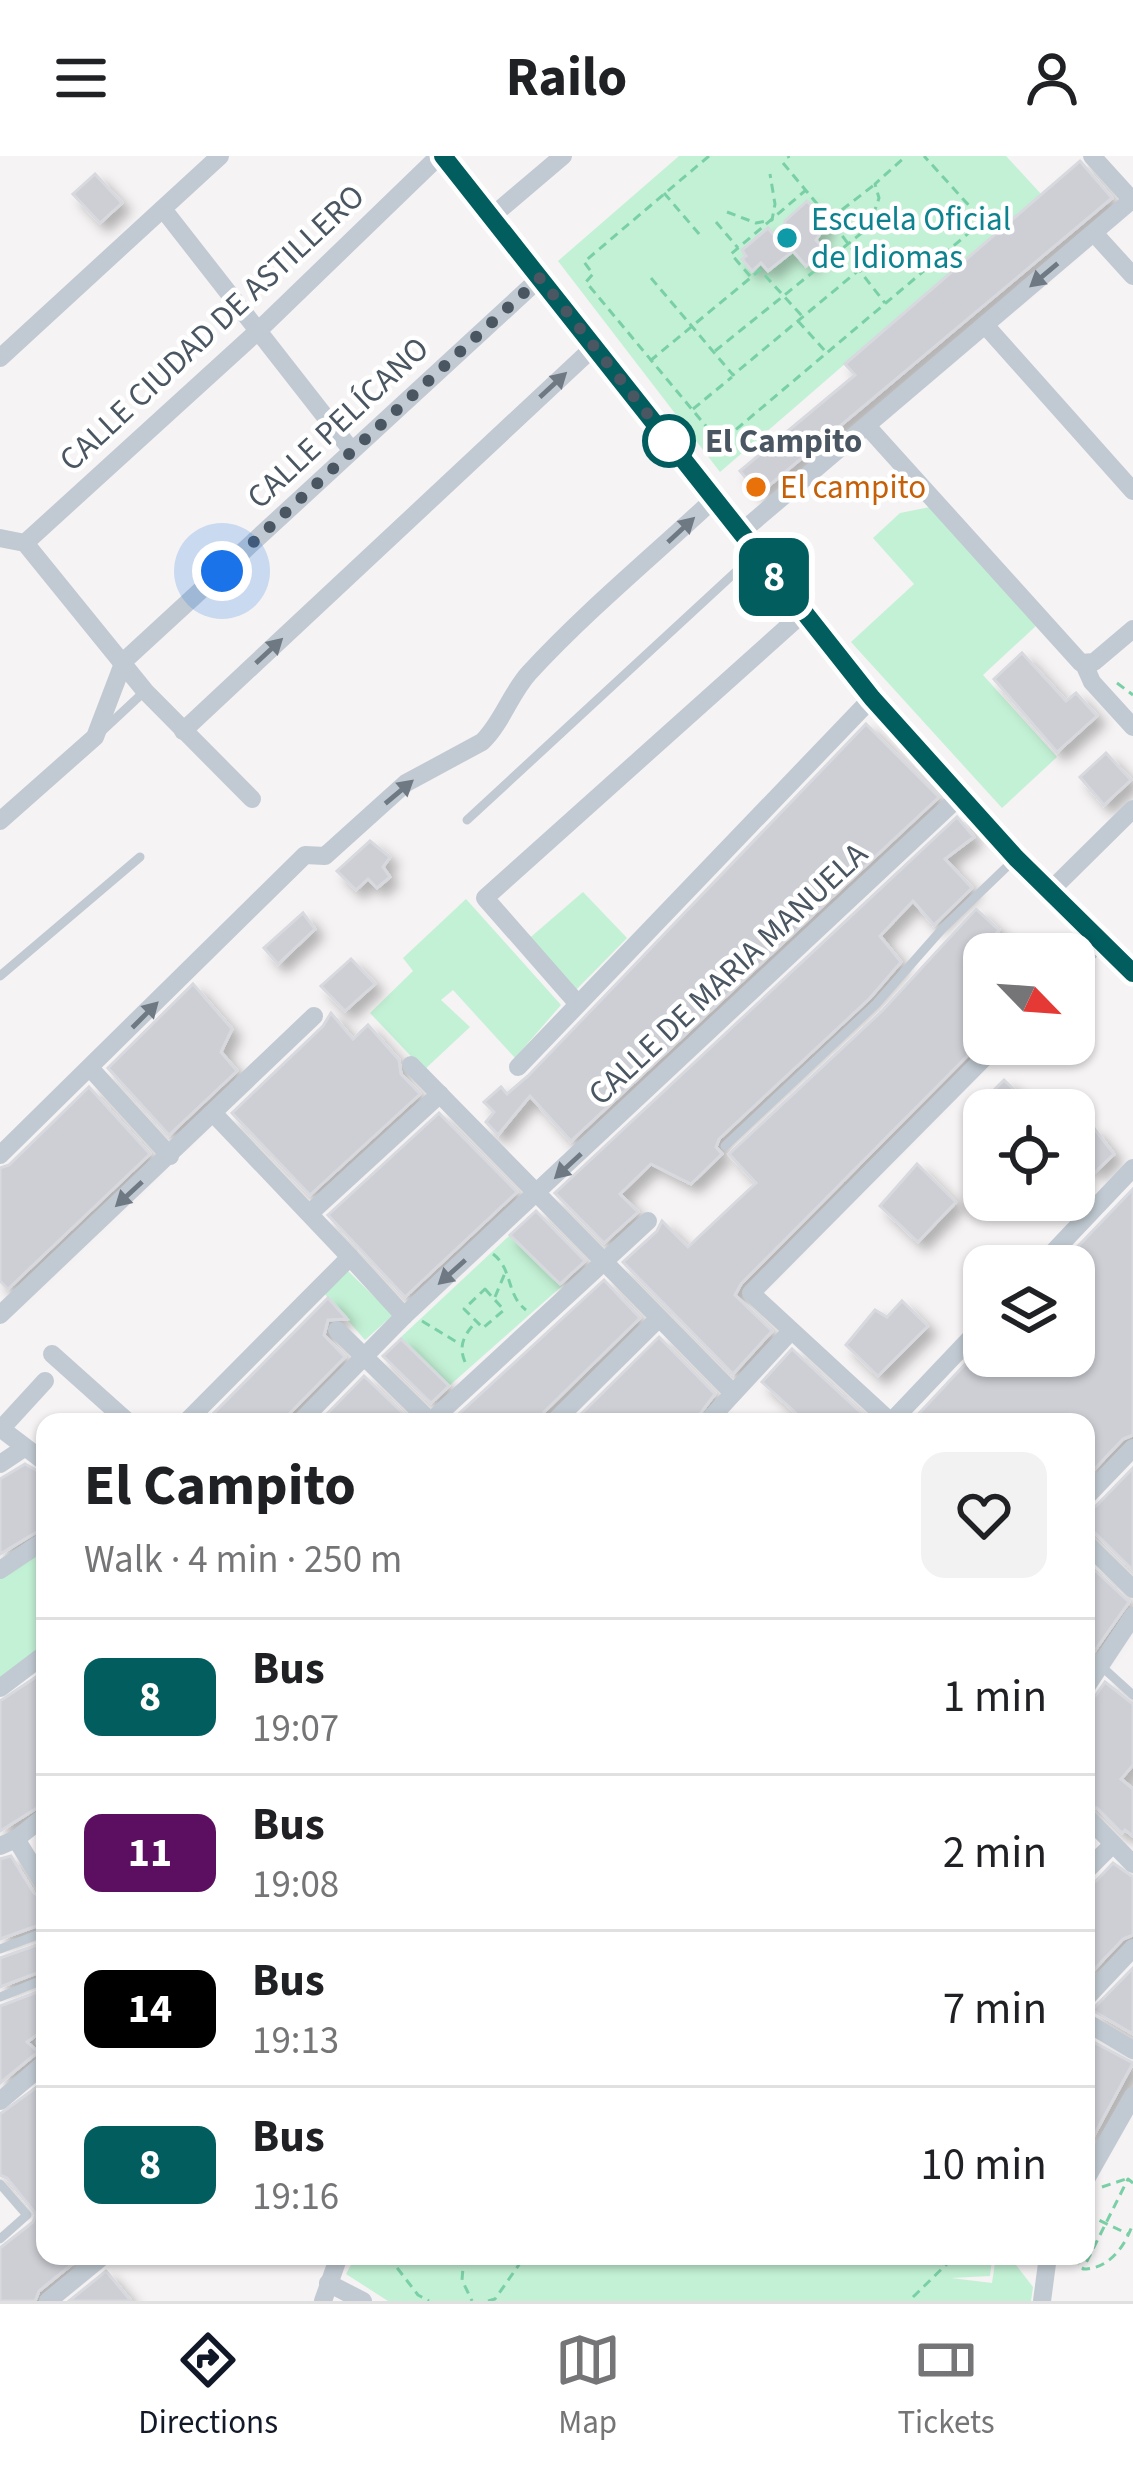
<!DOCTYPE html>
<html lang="en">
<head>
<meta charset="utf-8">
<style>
  :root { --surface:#fff; --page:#f2f2f2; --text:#202124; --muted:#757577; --line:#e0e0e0; --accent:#111827 }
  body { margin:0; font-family:"Source Sans 3",sans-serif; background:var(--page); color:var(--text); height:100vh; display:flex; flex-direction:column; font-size:45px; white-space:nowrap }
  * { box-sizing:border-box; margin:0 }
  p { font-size:39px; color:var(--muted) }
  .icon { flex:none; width:66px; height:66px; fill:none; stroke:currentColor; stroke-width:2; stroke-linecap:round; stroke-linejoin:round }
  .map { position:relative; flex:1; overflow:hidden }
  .side { position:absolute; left:36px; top:1257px; width:1059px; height:852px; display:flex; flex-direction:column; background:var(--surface); border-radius:24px; box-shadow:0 3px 9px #0004 }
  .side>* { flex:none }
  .badge { padding:0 24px; border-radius:18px; font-size:42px; line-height:78px }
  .needle { width:78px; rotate:115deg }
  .controls { position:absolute; left:963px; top:777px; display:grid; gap:24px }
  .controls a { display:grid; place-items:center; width:132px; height:132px; border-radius:24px; background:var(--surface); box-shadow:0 3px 9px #0004; font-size:60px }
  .you { position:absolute; width:60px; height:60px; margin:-30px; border:9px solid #fff; border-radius:50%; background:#1a73e8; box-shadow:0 0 0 18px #1a73e833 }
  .map>.badge { position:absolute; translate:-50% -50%; box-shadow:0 0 0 6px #fff }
  .round { display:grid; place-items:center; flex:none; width:126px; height:126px; border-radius:24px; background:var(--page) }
  .overview { display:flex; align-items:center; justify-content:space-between; height:204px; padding:0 48px }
  h1 { font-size:57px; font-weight:700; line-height:90px }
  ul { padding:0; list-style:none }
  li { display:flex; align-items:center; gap:36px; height:156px; padding:0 48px; border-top:3px solid var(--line) }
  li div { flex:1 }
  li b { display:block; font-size:45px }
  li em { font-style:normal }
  li .badge { min-width:132px; font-weight:700; text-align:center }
  header { display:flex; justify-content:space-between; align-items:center; height:156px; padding:0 48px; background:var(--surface); font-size:54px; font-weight:700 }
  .tab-bar { display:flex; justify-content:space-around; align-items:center; height:168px; border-top:3px solid var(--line); background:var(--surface); font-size:33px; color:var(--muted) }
  .tab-bar a { display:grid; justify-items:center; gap:6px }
  .tab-bar .on { color:var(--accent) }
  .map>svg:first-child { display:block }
  .green { fill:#c3f1d5 }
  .building { fill:#cdcfd5; stroke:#d7d9de; stroke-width:3; filter:url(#shadow) }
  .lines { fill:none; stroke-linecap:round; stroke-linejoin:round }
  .path { stroke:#7ad0a6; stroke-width:3; stroke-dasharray:9 6; stroke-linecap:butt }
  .lane { stroke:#c1cad2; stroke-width:9 }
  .street { stroke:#c1cad2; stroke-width:18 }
  .secondary { stroke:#c1cbd6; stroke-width:24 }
  .oneway { fill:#6e7983 }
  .line-casing { stroke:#fff; stroke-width:27 }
  .line { stroke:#025d5f; stroke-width:18 }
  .walk { stroke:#4a5661; stroke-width:12; stroke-dasharray:0 21.6 }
  .culture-dot { fill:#0f9aa8; stroke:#fff; stroke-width:4.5 }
  .stop-dot { fill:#fff; stroke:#025d5f; stroke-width:6 }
  .food-dot { fill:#e8710a; stroke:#fff; stroke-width:4.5 }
  .labels { text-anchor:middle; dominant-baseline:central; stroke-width:9; stroke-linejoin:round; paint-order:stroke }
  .culture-label { font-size:33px; fill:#0d838f; stroke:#fff; text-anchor:start }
  .street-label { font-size:33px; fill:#4a5661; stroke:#fff }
  .stop-label { font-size:33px; font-weight:bold; fill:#4a5661; stroke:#fff; text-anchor:start }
  .food-label { font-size:33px; fill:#c56008; stroke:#fff; text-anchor:start }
</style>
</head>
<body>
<header><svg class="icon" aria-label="menu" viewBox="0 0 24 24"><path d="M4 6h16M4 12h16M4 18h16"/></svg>Railo<svg class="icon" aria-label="person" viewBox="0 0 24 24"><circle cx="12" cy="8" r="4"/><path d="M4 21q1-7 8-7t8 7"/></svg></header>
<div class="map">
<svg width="1133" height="2145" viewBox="0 0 1133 2145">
  <defs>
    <filter id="shadow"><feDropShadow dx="8" dy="8" stdDeviation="6" flood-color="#0004"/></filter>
  </defs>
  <rect width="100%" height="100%" fill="#f5f3f3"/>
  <g class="green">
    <polygon points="679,0 1006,0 1041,38 720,316 558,105"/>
    <polygon points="930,351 1037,469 983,519 1057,601 1002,652 851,486 914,428 873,382 900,357"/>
    <polygon points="583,736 627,782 571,839 525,786"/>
    <polygon points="466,743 561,849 515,902 453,834 441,844 470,871 424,914 370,857 413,815 403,802"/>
    <polygon points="510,1079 562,1130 449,1230 400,1182"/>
    <polygon points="347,1114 393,1159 365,1184 323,1136"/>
    <polygon points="45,1393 45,1488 0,1523 0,1423"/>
    <polygon points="356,2100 1024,2100 1022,2108 992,2103 990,2120 951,2122 992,2127 995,2107 1016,2109 1033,2131 1031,2145 388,2145 346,2118"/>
  </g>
  <g class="building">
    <polygon points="1080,5 1112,42 759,338 740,315 855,219 845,208"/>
    <polygon points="95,18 122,47 100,67 73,38"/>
    <polygon points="807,45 827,67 816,84 824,93 806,110 793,95 768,115 761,107 752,115 742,103 746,100 742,94 768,72 780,87 785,65"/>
    <polygon points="1022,497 1066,545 1076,537 1097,560 1057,596 994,523"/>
    <polygon points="866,568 939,641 571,985 530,940 498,979 486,966 494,956 484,946 501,931 507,938 528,920"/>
    <polygon points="1106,597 1131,624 1104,649 1080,621"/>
    <polygon points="957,661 974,681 945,703 972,732 934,769 913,745 880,780 901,806 870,842 719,983 716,991 722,998 691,1028 651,1008 620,1038 638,1056 604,1087 555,1037"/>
    <polygon points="370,685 390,701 383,711 390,721 377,732 368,723 356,734 337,715"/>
    <polygon points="976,753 999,774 972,807 984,820 984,869 973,880 981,886 741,1128 735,1139 772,1175 733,1218 623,1106 657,1075 662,1065 688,1091 756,1027 729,998 882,855"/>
    <polygon points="303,757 315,773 278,808 264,792"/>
    <polygon points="351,803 375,828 345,855 321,830"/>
    <polygon points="193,828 232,873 221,896 237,915 169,979 108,912"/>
    <polygon points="331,857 353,883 368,869 399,904 401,918 420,938 310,1039 232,957 323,870"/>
    <polygon points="1004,924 1035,954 984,954 984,981 965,963"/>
    <polygon points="89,931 150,998 8,1133 0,1125 0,1012 9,1009"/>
    <polygon points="439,957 517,1036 405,1141 328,1059"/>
    <polygon points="1093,971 1114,998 1095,1016 1084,1003 1074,1009 1074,987"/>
    <polygon points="917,1008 956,1046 918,1086 880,1050"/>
    <polygon points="1133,1033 1133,1279 1123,1283 1086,1322 1086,1266 911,1266 984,1188 984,1200 1074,1200 1074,1110 1059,1110"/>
    <polygon points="536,1055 585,1105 560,1128 510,1079"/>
    <polygon points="604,1124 640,1162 544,1256 541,1266 450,1266"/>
    <polygon points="328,1142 347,1163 328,1164 324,1179 345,1201 290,1257 287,1266 205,1266"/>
    <polygon points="902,1145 928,1170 878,1220 846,1189 875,1154 887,1161"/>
    <polygon points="659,1181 715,1238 694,1266 573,1266"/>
    <polygon points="401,1183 449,1230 431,1247 383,1200"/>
    <polygon points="792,1193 871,1266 790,1266 797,1258 762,1226"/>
    <polygon points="364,1220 412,1266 319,1266"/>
    <polygon points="25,1308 45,1319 45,1371 0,1398 0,1323"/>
    <polygon points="1133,1312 1133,1414 1095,1377 1086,1374 1086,1354 1096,1350"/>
    <polygon points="1086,1406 1129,1446 1086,1507"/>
    <polygon points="45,1515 45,1647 0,1675 0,1545"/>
    <polygon points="1105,1526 1133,1548 1133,1609 1121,1623 1133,1633 1133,1680 1125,1674 1122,1677 1097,1652 1086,1648 1086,1544 1096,1539"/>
    <polygon points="11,1700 34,1737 45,1743 45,1767 0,1783 0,1703"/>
    <polygon points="1113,1707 1133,1721 1133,1779 1123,1783 1086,1822 1086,1728 1096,1725"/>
    <polygon points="45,1786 45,1814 0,1831 0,1802"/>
    <polygon points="1133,1812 1133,1878 1092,1854"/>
    <polygon points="45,1833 45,1873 27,1886 38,1896 0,1927 0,1850"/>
    <polygon points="1086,1882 1133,1907 1086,1994"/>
    <polygon points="45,1925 45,2100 82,2100 39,2135 35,2145 0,2145 0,2092 33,2066 36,2058 7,2022 0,2019 0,1958"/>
    <polygon points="106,2115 131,2145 69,2145"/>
  </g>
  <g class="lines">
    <g class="path">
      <polyline points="709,0 584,106 593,118 586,126 720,287 983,65 924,0"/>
      <polyline points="788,0 789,2"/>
      <polyline points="783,7 828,61"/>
      <polyline points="664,37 700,79"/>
      <polyline points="727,56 756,67 772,64 775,48 770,18"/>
      <polyline points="716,66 738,92"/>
      <polyline points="859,113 860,104 830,63 874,29"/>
      <polyline points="750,120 731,98 806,34"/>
      <polyline points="651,122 733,219 859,114 885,147"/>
      <polyline points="798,165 827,197"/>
      <polyline points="715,195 869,71 879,42 875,28 906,0"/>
      <polyline points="650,205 760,114 802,160"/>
      <polyline points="693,253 732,221"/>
      <polyline points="1117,527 1133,539"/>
      <path d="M493 1098C513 1113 506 1139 526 1154"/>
      <polygon points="485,1133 504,1154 483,1172 464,1153"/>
      <polyline points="495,1141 505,1117"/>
      <polyline points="422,1165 460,1188"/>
      <path d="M465 1206C458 1190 464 1179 475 1167"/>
      <path d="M1133 2027 1128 2023 1083 2113C1109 2113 1125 2091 1133 2067"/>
      <polyline points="1102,2031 1126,2023"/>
      <polyline points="1086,2058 1128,2078"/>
      <polyline points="388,2100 418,2139 429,2145"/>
      <polyline points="464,2100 462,2124 472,2145"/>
      <polyline points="1075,2100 1083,2113"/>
      <polyline points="913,2141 955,2100"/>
      <polyline points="488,2145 495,2143 525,2100"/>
    </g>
    <g class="lane">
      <polyline points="101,576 145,535"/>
      <polyline points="467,664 754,399"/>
      <polyline points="0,820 140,701"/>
      <polyline points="725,990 876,848 943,772 1015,703"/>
      <polyline points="1101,1510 1133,1539"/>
      <polyline points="0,1793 45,1776"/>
      <polyline points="0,1841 45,1823"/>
      <polyline points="39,1886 45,1882"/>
      <polyline points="0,2028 27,2059 0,2083"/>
    </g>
    <g class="street">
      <polyline points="1092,0 1132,44"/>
      <polyline points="163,53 352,295"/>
      <polyline points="491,61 563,0"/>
      <polyline points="1094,77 1133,120"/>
      <polyline points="985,169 1133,335"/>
      <polyline points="0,202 220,0"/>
      <polyline points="867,270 1081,507 1094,506 1133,473"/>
      <polyline points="740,377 1133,43"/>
      <polyline points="0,382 25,387 145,535 252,643"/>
      <polyline points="25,387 259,174 439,0"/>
      <polyline points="1084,508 1092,526 1133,571"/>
      <polyline points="183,575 595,190"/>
      <polyline points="0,665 95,581 124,505 540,122"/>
      <polyline points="1050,735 1133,653"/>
      <polyline points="1074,811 1101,784"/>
      <polyline points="578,848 485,742 802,458"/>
      <polyline points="411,909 733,1237"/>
      <polyline points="518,911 872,542"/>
      <polyline points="91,913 170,1000"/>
      <polyline points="214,958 350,1101"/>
      <path d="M0 999 305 699 325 700 406 627 482 586C502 567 510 538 529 517 586 455 653 400 714 343"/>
      <polyline points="310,1057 440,938"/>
      <polyline points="1040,1110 1133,1012"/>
      <polyline points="0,1159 314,860"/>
      <polyline points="337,1174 431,1266"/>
      <polyline points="52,1198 128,1266"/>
      <polyline points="186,1266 350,1101 404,1160"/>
      <polyline points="300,1266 404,1160 959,641"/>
      <polyline points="430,1266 648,1065"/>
      <polyline points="554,1266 658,1163"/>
      <polyline points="707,1266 791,1175"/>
      <polyline points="891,1266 751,1137 998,888"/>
      <polyline points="891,1266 984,1168"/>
      <polyline points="0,1272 45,1306"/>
      <polyline points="1,1273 45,1225"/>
      <polyline points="0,1308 24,1292"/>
      <polyline points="1086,1341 1133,1292"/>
      <polyline points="1086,1387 1133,1433"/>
      <polyline points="0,1414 45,1384"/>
      <polyline points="1086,1531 1133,1460"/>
      <polyline points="0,1532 45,1498"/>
      <polyline points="1087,1661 1133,1708"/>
      <polyline points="16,1683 45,1730"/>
      <polyline points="0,1690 16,1683 45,1660"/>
      <polyline points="1086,1715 1112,1689"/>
      <polyline points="1086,1842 1133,1792"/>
      <polyline points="1086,1866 1133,1894"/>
      <polyline points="0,1945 45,1907"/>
      <polyline points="1086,2023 1133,1940"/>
      <polyline points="328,2127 363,2145"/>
      <polyline points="48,2145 103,2100"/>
      <polyline points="323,2145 339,2100"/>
      <polyline points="1042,2145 1048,2100"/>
    </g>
    <polyline class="secondary" points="443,0 872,542 1010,696 1133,817"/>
  </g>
  <defs><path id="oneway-solid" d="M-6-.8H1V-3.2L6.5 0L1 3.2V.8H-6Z" transform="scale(3)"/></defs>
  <g class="oneway">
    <use href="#oneway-solid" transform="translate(1044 119) rotate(140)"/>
    <use href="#oneway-solid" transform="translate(553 229) rotate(-43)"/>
    <use href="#oneway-solid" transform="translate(681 374) rotate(-43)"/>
    <use href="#oneway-solid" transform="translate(269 495) rotate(-43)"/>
    <use href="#oneway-solid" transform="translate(399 636) rotate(-40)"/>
    <use href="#oneway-solid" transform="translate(145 859) rotate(-45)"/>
    <use href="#oneway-solid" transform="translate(568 1010) rotate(137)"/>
    <use href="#oneway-solid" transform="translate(129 1038) rotate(137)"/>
    <use href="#oneway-solid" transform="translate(452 1116) rotate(138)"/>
  </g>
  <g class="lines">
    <g class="line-casing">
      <polyline id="line" points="443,0 872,542 1016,702 1133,817"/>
    </g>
    <use href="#line" class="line"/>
    <polyline class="walk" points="222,415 540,122 669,285"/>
  </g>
  <circle class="culture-dot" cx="787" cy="82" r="12"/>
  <circle class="stop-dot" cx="669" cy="285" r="24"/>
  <circle class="food-dot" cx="756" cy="331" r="12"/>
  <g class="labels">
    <g class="culture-label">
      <text x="811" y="63">Escuela Oficial<tspan x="811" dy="38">de Idiomas</tspan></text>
    </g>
    <g class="street-label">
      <text transform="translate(212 172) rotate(-43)">CALLE CIUDAD DE ASTILLERO</text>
      <text transform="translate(338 267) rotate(-43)">CALLE PELÍCANO</text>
      <text transform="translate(728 818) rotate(-43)">CALLE DE MARIA MANUELA</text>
    </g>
    <g class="stop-label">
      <text x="705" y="285">El Campito</text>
    </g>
    <g class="food-label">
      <text x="780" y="331">El campito</text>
    </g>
  </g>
</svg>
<div class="controls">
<a><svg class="needle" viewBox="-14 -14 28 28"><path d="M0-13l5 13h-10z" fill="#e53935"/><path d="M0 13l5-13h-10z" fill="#757577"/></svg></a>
<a><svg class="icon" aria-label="locate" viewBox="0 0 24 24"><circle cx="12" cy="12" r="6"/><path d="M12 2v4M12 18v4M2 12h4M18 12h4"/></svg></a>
<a><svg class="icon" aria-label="layers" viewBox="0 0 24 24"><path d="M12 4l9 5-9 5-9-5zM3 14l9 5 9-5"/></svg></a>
</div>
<div class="you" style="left:222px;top:415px"></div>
<b class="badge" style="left:774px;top:421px;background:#025d5f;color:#fff">8</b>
<section class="side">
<div class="overview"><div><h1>El Campito</h1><p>Walk · 4 min · 250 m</p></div><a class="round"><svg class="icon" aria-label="heart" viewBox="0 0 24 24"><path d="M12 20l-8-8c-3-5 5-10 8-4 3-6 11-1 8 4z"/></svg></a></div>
<ul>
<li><span class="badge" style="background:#025d5f;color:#fff">8</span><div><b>Bus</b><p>19:07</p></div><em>1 min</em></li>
<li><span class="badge" style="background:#5c0f61;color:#fff">11</span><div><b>Bus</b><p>19:08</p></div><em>2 min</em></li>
<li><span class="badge" style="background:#000;color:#fff">14</span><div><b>Bus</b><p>19:13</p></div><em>7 min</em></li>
<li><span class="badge" style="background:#025d5f;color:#fff">8</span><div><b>Bus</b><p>19:16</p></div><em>10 min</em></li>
</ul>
</section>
</div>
<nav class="tab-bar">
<a class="on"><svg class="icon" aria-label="directions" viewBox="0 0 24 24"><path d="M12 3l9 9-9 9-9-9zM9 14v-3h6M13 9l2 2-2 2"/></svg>Directions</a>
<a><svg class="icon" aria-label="map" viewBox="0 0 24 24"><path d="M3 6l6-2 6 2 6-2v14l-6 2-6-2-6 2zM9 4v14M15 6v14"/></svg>Map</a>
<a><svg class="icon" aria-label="tickets" viewBox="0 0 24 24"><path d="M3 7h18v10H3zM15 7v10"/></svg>Tickets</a>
</nav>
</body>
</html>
